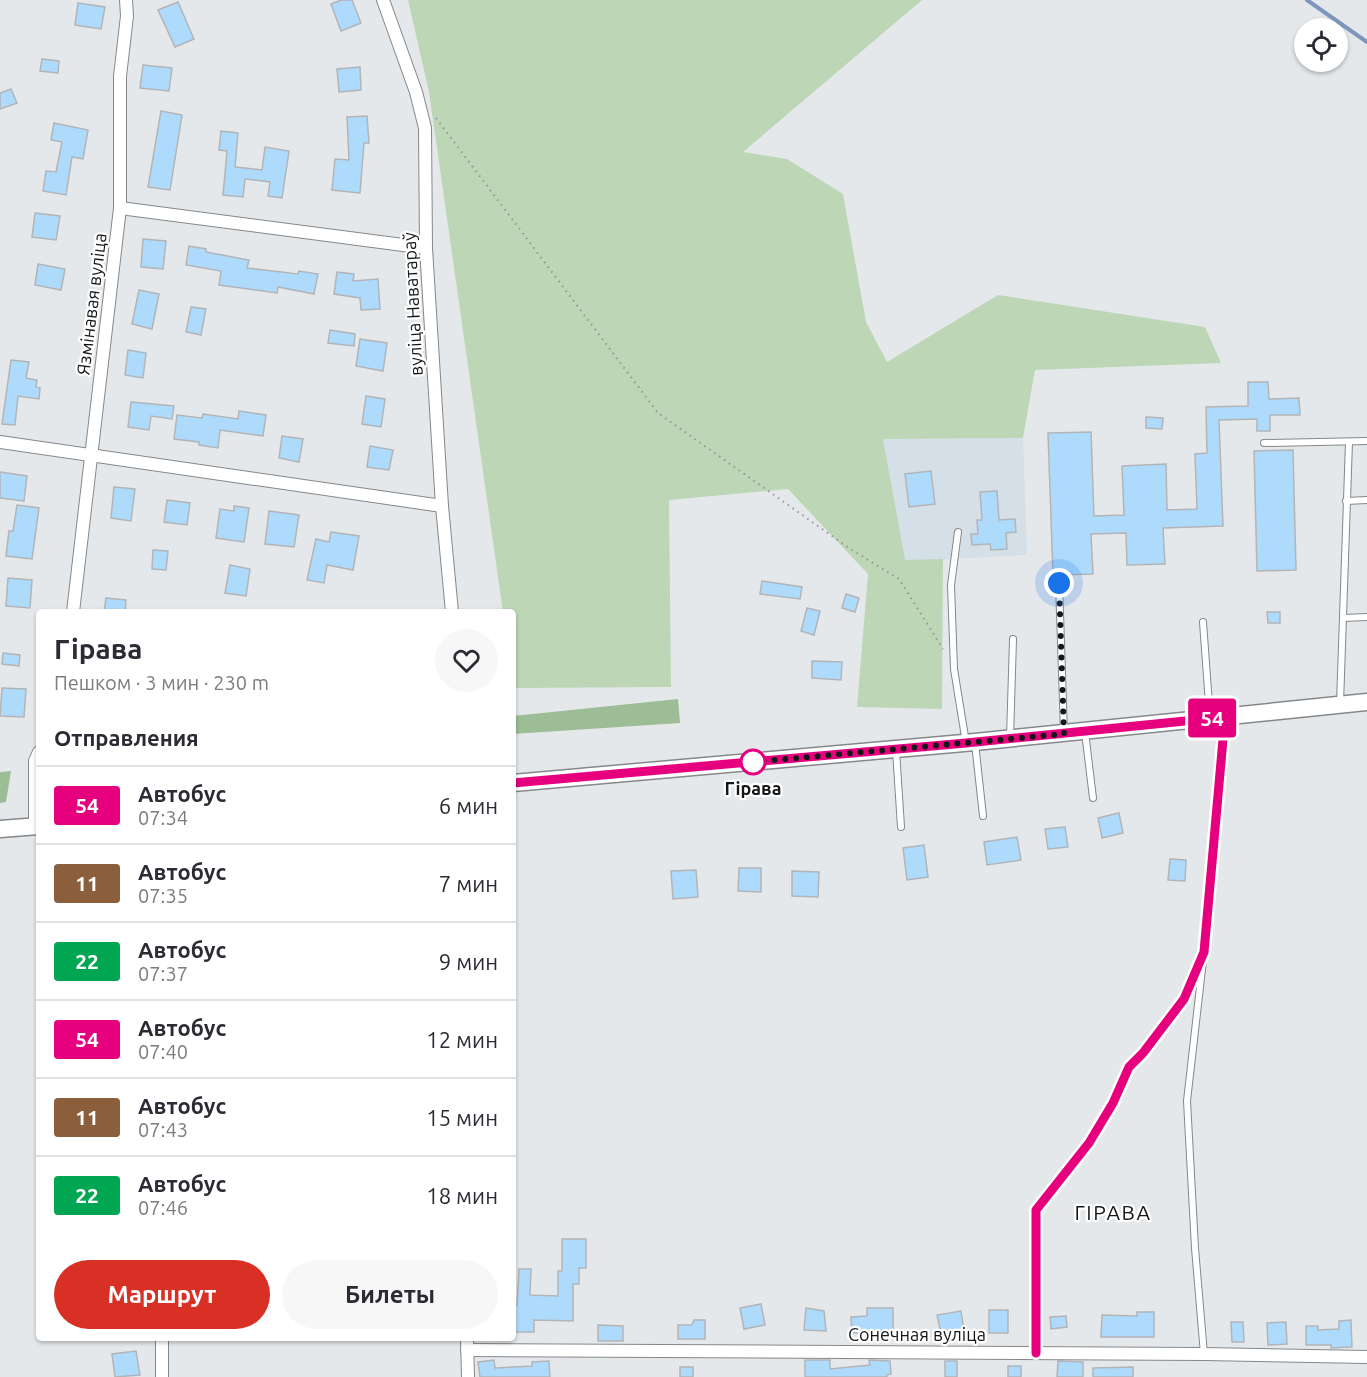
<!DOCTYPE html>
<html lang="ru">
<head>
<meta charset="utf-8">
<style>
  :root { --surface:#fff; --page:#f7f7f7; --text:#2b2b33; --muted:#7c7c81; --line:#e1e1e2; --accent:#d93025 }
  body { margin:0; font-family:Ubuntu,sans-serif; background:var(--page); color:var(--text); height:100vh; display:flex; flex-direction:column; font-size:22px; white-space:nowrap }
  * { box-sizing:border-box; margin:0 }
  p { font-size:20px; color:var(--muted) }
  .icon { flex:none; width:33px; height:33px; fill:none; stroke:currentColor; stroke-width:2; stroke-linecap:round; stroke-linejoin:round }
  .map { position:relative; flex:1; overflow:hidden }
  .side { position:absolute; left:36px; top:609px; width:480px; height:732px; display:flex; flex-direction:column; background:var(--surface); border-radius:6px; box-shadow:0 2px 4px #0004 }
  .side>* { flex:none }
  .badge { padding:0 12px; border-radius:4px; font-size:21px; line-height:39px }
  .fabs { position:absolute; left:1294px; top:18px; display:grid; gap:12px }
  .fabs a { display:grid; place-items:center; width:54px; height:54px; border-radius:50%; background:var(--surface); box-shadow:0 2px 4px #0004; font-size:30px }
  .you { position:absolute; width:30px; height:30px; margin:-15px; border:4px solid #fff; border-radius:50%; background:#1a73e8; box-shadow:0 0 0 9px #1a73e833 }
  .map>.badge { position:absolute; translate:-50% -50%; box-shadow:0 0 0 3px #fff }
  h2 { padding:0 18px; font-size:22px; line-height:54px }
  .round { display:grid; place-items:center; flex:none; width:63px; height:63px; border-radius:32px; background:var(--page) }
  .head { display:flex; align-items:center; justify-content:space-between; height:102px; padding:0 18px }
  h1 { font-size:28px; font-weight:600; line-height:45px }
  .cta { display:flex; gap:12px; margin-top:auto; padding:12px 18px }
  .cta a { flex:1; height:69px; border-radius:36px; background:var(--accent); color:#fff; font-size:24px; font-weight:600; line-height:69px; text-align:center }
  .cta a+a { background:var(--page); color:var(--text) }
  ul { padding:0; list-style:none }
  li { display:flex; align-items:center; gap:18px; height:78px; padding:0 18px; border-top:2px solid var(--line) }
  li div { flex:1 }
  li b { display:block; font-size:22px }
  li em { font-style:normal }
  li .badge { min-width:66px; font-weight:700; text-align:center }
  .map>svg:first-child { display:block }
  .built { fill:#d5dfe7 }
  .green { fill:#bcd6b6 }
  .forest { fill:#9cbd95 }
  .lines { fill:none; stroke-linecap:round; stroke-linejoin:round }
  .stream { stroke:#7e96be; stroke-width:4 }
  .building { fill:#aedafc; stroke:#b2b5b8; stroke-width:1.5 }
  .service-casing { stroke:#85888a; stroke-width:8 }
  .minor-casing { stroke:#85888a; stroke-width:14 }
  .secondary-casing { stroke:#85888a; stroke-width:19 }
  .path { stroke:#949698; stroke-width:2; stroke-dasharray:1.5 4.5; stroke-linecap:butt }
  .service { stroke:#fff; stroke-width:6 }
  .minor { stroke:#fff; stroke-width:12 }
  .secondary { stroke:#fff; stroke-width:16 }
  .line-casing { stroke:#fff; stroke-width:14 }
  .line { stroke:#e6007e; stroke-width:9 }
  .walk { stroke:#151617; stroke-width:6; stroke-dasharray:0 10.8 }
  .stop-dot { fill:#fff; stroke:#e6007e; stroke-width:3 }
  .labels { text-anchor:middle; dominant-baseline:central; stroke-width:4.5; stroke-linejoin:round; paint-order:stroke }
  .street-label { font-size:18px; fill:#151617; stroke:#fff }
  .stop-label { font-size:18px; font-weight:bold; fill:#151617; stroke:#fff }
  .quarter-label { font-size:21px; letter-spacing:1.5px; fill:#151617; stroke:#fff }
</style>
</head>
<body>
<div class="map">
<svg width="1367" height="1377" viewBox="0 0 1367 1377">
  <rect width="100%" height="100%" fill="#e5e8eb"/>
  <polygon class="built" points="1023,438 1027,555 905,561 883,439"/>
  <polygon class="green" points="408,0 922,0 743,152 787,159 843,194 866,322 887,362 998,295 1205,327 1221,363 1035,370 1023,438 883,439 905,560 943,559 942,709 857,707 868,574 788,489 669,500 671,687 514,688 513,612 503,612 429,92"/>
  <g class="forest">
    <polygon points="678,699 680,723 513,734 513,716"/>
    <polygon points="11,771 6,802 0,803 0,772"/>
  </g>
  <g class="lines">
    <polyline class="stream" points="1307,0 1367,42"/>
  </g>
  <g class="building">
    <polygon points="341,0 352,0 361,23 341,31 331,4"/>
    <polygon points="178,2 194,39 175,47 158,10"/>
    <polygon points="78,3 105,7 101,29 75,25"/>
    <polygon points="42,59 59,61 58,73 40,71"/>
    <polygon points="143,65 172,68 169,91 140,88"/>
    <polygon points="360,67 361,90 339,92 337,69"/>
    <polygon points="11,89 17,103 0,109 0,93"/>
    <polygon points="161,111 182,115 170,190 148,187"/>
    <polygon points="367,116 369,143 364,143 360,193 332,190 335,159 349,160 347,117"/>
    <polygon points="54,123 88,130 83,159 72,157 66,195 43,191 46,171 56,172 62,142 51,140"/>
    <polygon points="221,131 238,133 235,167 262,170 265,147 289,151 282,198 268,196 270,182 245,179 243,197 223,195 227,151 219,150"/>
    <polygon points="35,213 60,216 56,240 32,237"/>
    <polygon points="143,239 166,241 163,269 141,267"/>
    <polygon points="189,246 206,249 206,252 249,260 247,268 298,274 299,271 318,274 314,294 278,287 277,293 219,285 221,271 186,265"/>
    <polygon points="38,264 65,269 61,290 35,285"/>
    <polygon points="337,272 354,274 353,281 378,279 380,309 361,310 360,298 334,294"/>
    <polygon points="139,290 159,294 152,329 132,324"/>
    <polygon points="191,307 206,309 201,335 186,332"/>
    <polygon points="330,330 355,334 354,346 328,343"/>
    <polygon points="360,339 387,343 383,371 356,366"/>
    <polygon points="128,350 146,353 143,378 125,375"/>
    <polygon points="11,360 29,362 26,378 37,380 36,387 40,388 39,399 18,396 15,425 2,424"/>
    <polygon points="1248,382 1268,382 1269,399 1299,398 1300,415 1270,415 1270,431 1257,431 1257,419 1219,420 1223,526 1163,528 1165,564 1127,565 1126,533 1091,534 1093,574 1053,575 1048,433 1091,432 1094,516 1124,515 1122,466 1166,464 1167,510 1197,509 1195,454 1207,453 1206,407 1248,406"/>
    <polygon points="366,396 385,399 381,427 362,424"/>
    <polygon points="131,402 174,406 172,419 151,416 149,430 128,427"/>
    <polygon points="239,411 266,415 263,436 220,430 218,448 199,445 199,442 174,439 177,415 202,418 203,414 238,419"/>
    <polygon points="1146,417 1163,418 1162,429 1146,428"/>
    <polygon points="282,436 303,439 299,462 279,458"/>
    <polygon points="370,446 393,450 389,470 367,467"/>
    <polygon points="1293,450 1296,570 1257,571 1254,451"/>
    <polygon points="931,471 935,504 909,507 905,474"/>
    <polygon points="0,472 27,476 24,501 0,498"/>
    <polygon points="114,487 135,489 131,521 111,518"/>
    <polygon points="997,491 999,520 1015,519 1016,532 1006,533 1007,549 991,550 990,544 972,545 971,534 978,534 977,520 982,520 980,492"/>
    <polygon points="167,500 190,503 187,525 164,522"/>
    <polygon points="17,505 39,508 32,559 6,556 9,531 13,531"/>
    <polygon points="234,506 249,508 244,542 216,538 220,509 234,511"/>
    <polygon points="269,511 299,515 294,547 265,544"/>
    <polygon points="331,532 359,536 353,570 327,565 324,583 307,580 316,539 329,542"/>
    <polygon points="153,550 168,551 166,570 152,569"/>
    <polygon points="230,565 250,569 246,596 225,593"/>
    <polygon points="8,578 32,580 30,608 6,606"/>
    <polygon points="762,581 802,587 800,599 760,594"/>
    <polygon points="846,594 859,598 855,612 842,608"/>
    <polygon points="106,598 126,600 125,612 104,612"/>
    <polygon points="807,608 820,611 814,635 801,631"/>
    <polygon points="1267,612 1280,612 1280,623 1268,623"/>
    <polygon points="3,653 20,655 19,666 2,664"/>
    <polygon points="812,661 842,662 841,680 812,678"/>
    <polygon points="2,688 26,689 24,717 0,716"/>
    <polygon points="1119,813 1123,833 1102,838 1098,818"/>
    <polygon points="1065,827 1068,847 1048,849 1045,829"/>
    <polygon points="1017,837 1021,860 987,865 984,842"/>
    <polygon points="924,845 928,877 907,880 903,848"/>
    <polygon points="1170,859 1186,860 1185,881 1168,880"/>
    <polygon points="739,868 761,868 761,892 738,891"/>
    <polygon points="696,870 698,897 673,899 671,871"/>
    <polygon points="792,871 819,872 818,897 792,896"/>
    <polygon points="562,1239 586,1239 586,1268 579,1268 579,1284 573,1284 573,1321 534,1320 534,1332 515,1332 515,1305 517,1305 519,1269 531,1269 530,1295 558,1296 558,1271 562,1271"/>
    <polygon points="761,1304 765,1325 744,1329 740,1308"/>
    <polygon points="806,1308 824,1311 826,1331 804,1330"/>
    <polygon points="867,1308 893,1308 893,1330 862,1331 862,1333 852,1333 851,1317 867,1316"/>
    <rect x="989" y="1310" width="19" height="23"/>
    <polygon points="961,1311 964,1331 941,1335 937,1315"/>
    <polygon points="1137,1312 1154,1312 1154,1337 1101,1337 1102,1315 1137,1316"/>
    <polygon points="1066,1316 1067,1327 1051,1329 1050,1317"/>
    <polygon points="694,1320 705,1320 705,1339 678,1339 678,1325 692,1325"/>
    <polygon points="1351,1320 1352,1347 1331,1348 1331,1345 1306,1345 1306,1326 1318,1326 1318,1330 1339,1329 1339,1321"/>
    <polygon points="1231,1322 1243,1322 1244,1342 1232,1342"/>
    <polygon points="1286,1322 1287,1344 1268,1345 1267,1323"/>
    <polygon points="598,1325 623,1326 623,1341 598,1341"/>
    <polygon points="136,1351 140,1375 115,1377 112,1354"/>
    <polygon points="494,1360 495,1368 532,1366 532,1362 549,1361 550,1377 480,1377 478,1362"/>
    <polygon points="805,1360 830,1360 830,1369 870,1365 869,1360 890,1361 891,1374 887,1375 887,1377 805,1377"/>
    <rect x="945" y="1361" width="12" height="16"/>
    <polygon points="1058,1361 1083,1362 1083,1377 1057,1377"/>
    <rect x="1008" y="1366" width="13" height="11"/>
    <rect x="680" y="1367" width="13" height="10"/>
    <polygon points="1133,1367 1133,1377 1093,1377 1093,1368"/>
  </g>
  <g class="lines">
    <g class="service-casing">
      <g id="service">
        <polyline points="1264,443 1367,441"/>
        <polyline points="1346,501 1367,500"/>
        <polyline points="958,532 951,585 954,669 966,743"/>
        <polyline points="1059,583 1064,733"/>
        <polyline points="1343,618 1367,617"/>
        <polyline points="1203,622 1210,718"/>
        <polyline points="1340,704 1349,442"/>
        <polyline points="1085,732 1093,798"/>
        <polyline points="1010,738 1013,639"/>
        <polyline points="975,743 983,816"/>
        <polyline points="896,750 901,827"/>
        <polyline points="1036,1353 1036,1210 1089,1143 1113,1103 1129,1067 1143,1053 1184,999 1200,961"/>
        <polyline points="1204,1354 1195,1248 1187,1101 1204,952 1225,718"/>
      </g>
    </g>
    <g class="minor-casing">
      <g id="minor">
        <polyline points="383,0 416,92 425,128 426,248 442,506 452,612"/>
        <polyline points="120,208 426,248"/>
        <polyline points="0,442 442,506"/>
        <polyline points="73,612 120,208 120,76 127,16 126,0"/>
        <polyline points="35,827 35,761 39,752"/>
        <polyline points="162,1338 162,1377"/>
        <polyline points="467,1338 468,1377"/>
        <polyline points="467,1350 1204,1354 1367,1357"/>
      </g>
    </g>
    <g class="secondary-casing">
      <g id="secondary">
        <polyline points="513,783 975,742 1367,702"/>
        <polyline points="0,829 39,826"/>
      </g>
    </g>
    <polyline class="path" points="436,118 658,413 849,548 899,579 943,649"/>
    <use href="#service" class="service"/>
    <use href="#minor" class="minor"/>
    <use href="#secondary" class="secondary"/>
  </g>
  <g class="lines">
    <g class="line-casing">
      <polyline id="line" points="513,783 966,743 1225,717 1204,952 1184,999 1143,1053 1129,1067 1113,1103 1089,1143 1036,1210 1036,1353"/>
    </g>
    <use href="#line" class="line"/>
    <polyline class="walk" points="753,762 1064,734 1059,583"/>
  </g>
  <circle class="stop-dot" cx="753" cy="762" r="12"/>
  <g class="labels">
    <g class="street-label">
      <text transform="translate(91 304) rotate(-83)">Язмінавая вуліца</text>
      <text transform="translate(412 304) rotate(-93)">вуліца Наватараў</text>
      <text x="917" y="1334">Сонечная вуліца</text>
    </g>
    <g class="stop-label">
      <text x="753" y="788">Гірава</text>
    </g>
    <g class="quarter-label">
      <text x="1113" y="1212">ГІРАВА</text>
    </g>
  </g>
</svg>
<div class="fabs">
<a><svg class="icon" aria-label="locate" viewBox="0 0 24 24"><circle cx="12" cy="12" r="6"/><path d="M12 2v4M12 18v4M2 12h4M18 12h4"/></svg></a>
</div>
<div class="you" style="left:1059px;top:583px"></div>
<b class="badge" style="left:1212px;top:718px;background:#e6007e;color:#fff">54</b>
<section class="side">
<div class="head"><div><h1>Гірава</h1><p>Пешком · 3 мин · 230 m</p></div><a class="round"><svg class="icon" aria-label="heart" viewBox="0 0 24 24"><path d="M12 20l-8-8c-3-5 5-10 8-4 3-6 11-1 8 4z"/></svg></a></div>
<h2>Отправления</h2>
<ul>
<li><span class="badge" style="background:#e6007e;color:#fff">54</span><div><b>Автобус</b><p>07:34</p></div><em>6 мин</em></li>
<li><span class="badge" style="background:#8b5e3c;color:#fff">11</span><div><b>Автобус</b><p>07:35</p></div><em>7 мин</em></li>
<li><span class="badge" style="background:#00a651;color:#fff">22</span><div><b>Автобус</b><p>07:37</p></div><em>9 мин</em></li>
<li><span class="badge" style="background:#e6007e;color:#fff">54</span><div><b>Автобус</b><p>07:40</p></div><em>12 мин</em></li>
<li><span class="badge" style="background:#8b5e3c;color:#fff">11</span><div><b>Автобус</b><p>07:43</p></div><em>15 мин</em></li>
<li><span class="badge" style="background:#00a651;color:#fff">22</span><div><b>Автобус</b><p>07:46</p></div><em>18 мин</em></li>
</ul>
<div class="cta"><a>Маршрут</a><a>Билеты</a></div>
</section>
</div>
</body>
</html>
